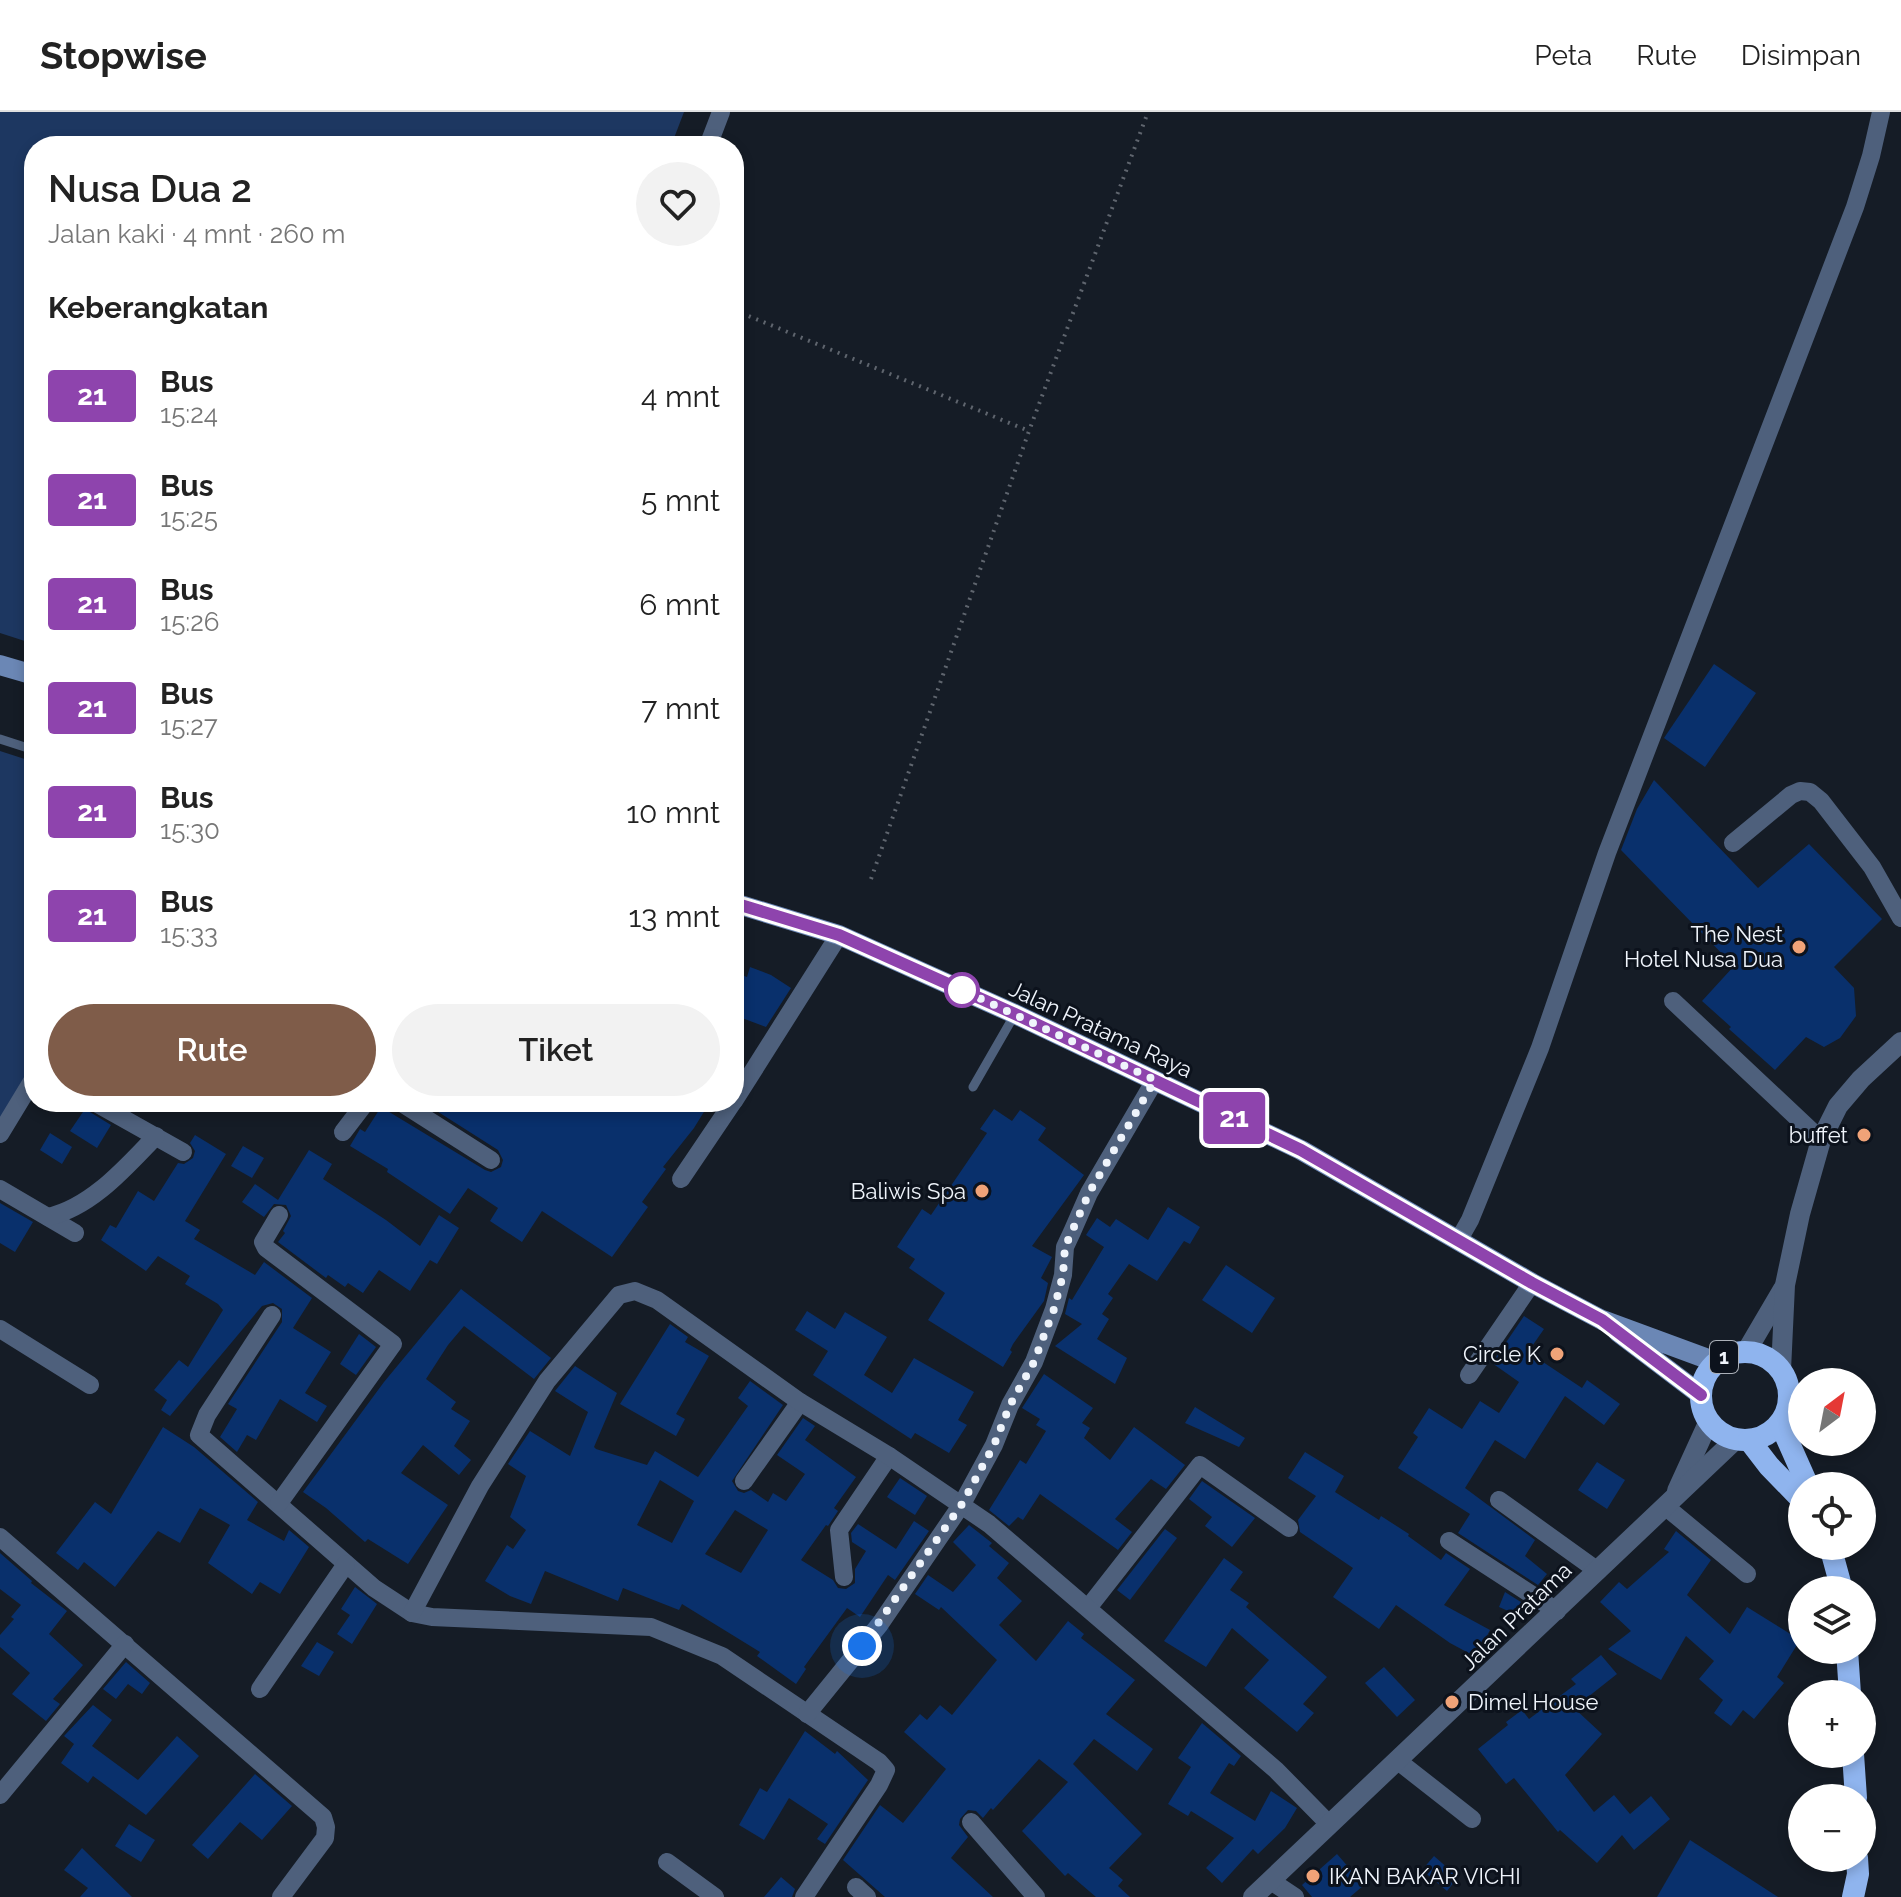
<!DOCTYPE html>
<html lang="id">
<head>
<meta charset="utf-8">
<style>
  :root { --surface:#fff; --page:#f2f2f2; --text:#222; --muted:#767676; --line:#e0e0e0; --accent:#7f5c49 }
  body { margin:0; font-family:Raleway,sans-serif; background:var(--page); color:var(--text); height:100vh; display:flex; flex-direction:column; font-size:30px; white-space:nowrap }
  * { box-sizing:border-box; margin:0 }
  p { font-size:26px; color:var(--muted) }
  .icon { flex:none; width:44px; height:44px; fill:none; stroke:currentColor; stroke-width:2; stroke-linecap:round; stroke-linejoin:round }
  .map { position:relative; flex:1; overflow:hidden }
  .sheet { position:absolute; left:24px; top:24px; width:720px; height:976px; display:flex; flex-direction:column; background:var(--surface); border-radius:32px; box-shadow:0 4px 12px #0003 }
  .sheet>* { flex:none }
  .badge { padding:0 16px; border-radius:6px; font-size:28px; line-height:52px }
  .needle { width:52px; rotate:32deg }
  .controls { position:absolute; left:1788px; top:1256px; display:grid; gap:16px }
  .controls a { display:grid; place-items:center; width:88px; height:88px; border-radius:50%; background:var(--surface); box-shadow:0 4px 12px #0003; font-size:40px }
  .you { position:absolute; width:40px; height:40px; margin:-20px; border:6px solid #fff; border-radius:50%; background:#1a73e8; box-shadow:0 0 0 12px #1a73e833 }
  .map>.badge { position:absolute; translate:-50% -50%; box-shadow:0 0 0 4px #fff }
  h2 { padding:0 24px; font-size:30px; line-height:72px }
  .round { display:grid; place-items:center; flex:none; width:84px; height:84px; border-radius:42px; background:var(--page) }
  .headline { display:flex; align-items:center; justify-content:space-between; height:136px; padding:0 24px }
  h1 { font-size:38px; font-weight:600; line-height:60px }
  .action { display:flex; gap:16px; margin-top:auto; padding:16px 24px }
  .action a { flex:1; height:92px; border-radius:48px; background:var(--accent); color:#fff; font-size:32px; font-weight:600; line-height:92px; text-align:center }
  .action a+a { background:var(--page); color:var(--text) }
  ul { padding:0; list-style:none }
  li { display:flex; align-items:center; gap:24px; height:104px; padding:0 24px }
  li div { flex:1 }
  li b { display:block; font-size:30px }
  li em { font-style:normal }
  li .badge { min-width:88px; font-weight:700; text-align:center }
  header { display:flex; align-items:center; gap:48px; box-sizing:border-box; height:112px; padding:0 40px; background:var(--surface); border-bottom:2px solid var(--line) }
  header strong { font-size:38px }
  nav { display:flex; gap:44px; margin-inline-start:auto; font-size:28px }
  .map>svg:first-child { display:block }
  .green { fill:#1d3761 }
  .building { fill:#09306c; fill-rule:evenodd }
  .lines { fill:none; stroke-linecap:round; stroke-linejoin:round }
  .path { stroke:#5f656e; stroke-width:4; stroke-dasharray:2 6; stroke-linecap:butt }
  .service { stroke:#4e607c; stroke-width:9 }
  .minor { stroke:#4e607c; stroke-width:18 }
  .tertiary { stroke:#4e607c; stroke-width:20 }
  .secondary { stroke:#6b87b5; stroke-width:20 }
  .trunk { stroke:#8fb4ee; stroke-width:22 }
  .line-casing { stroke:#fff; stroke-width:18 }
  .line { stroke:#8e44ad; stroke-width:12 }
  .walk { stroke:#eff4fb; stroke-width:8; stroke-dasharray:0 14.4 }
  .poi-dot { fill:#f0a378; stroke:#0c121c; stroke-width:3 }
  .stop-dot { fill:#fff; stroke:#8e44ad; stroke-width:4 }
  .labels { text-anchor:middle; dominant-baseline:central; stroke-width:6; stroke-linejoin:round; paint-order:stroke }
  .shield { fill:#0c121c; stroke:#abb0b8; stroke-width:2 }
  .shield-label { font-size:20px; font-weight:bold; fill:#eff4fb }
  .poi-label { font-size:22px; fill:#eff4fb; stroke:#0c121c; text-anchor:end }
  .street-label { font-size:22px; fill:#eff4fb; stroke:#0c121c }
</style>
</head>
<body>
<header>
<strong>Stopwise</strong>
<nav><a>Peta</a><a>Rute</a><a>Disimpan</a></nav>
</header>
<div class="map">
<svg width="1901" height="1785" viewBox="0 0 1901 1785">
  <rect width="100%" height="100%" fill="#151c26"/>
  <g class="green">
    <polygon points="0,0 684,0 671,34 34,34 34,532 0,521"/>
    <polygon points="0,639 34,650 34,951 0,1008"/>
  </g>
  <g class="building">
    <polygon points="1714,552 1756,581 1705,655 1664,626"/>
    <polygon points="1654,668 1758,776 1809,732 1882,807 1834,855 1854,876 1856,904 1840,926 1824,935 1806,925 1775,958 1729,917 1731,915 1702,889 1734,854 1621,738 1637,697"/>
    <polygon points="750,855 771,863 791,876 766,915 734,903 734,860 747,865"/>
    <polygon points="436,990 710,990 694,1016 663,1055 666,1057 642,1090 648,1095 612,1145 542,1099 522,1130 490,1109 498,1096 468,1076 450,1102 387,1060 388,1057 350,1034 360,1017 365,1020 381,995 485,1058 491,1060 501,1055 503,1048 498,1038 432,996"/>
    <polygon points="85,997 111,1013 97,1036 70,1019"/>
    <polygon points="994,997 1012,1009 1020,998 1046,1016 1038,1028 1084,1063 1032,1134 1052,1145 1041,1166 1048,1171 1044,1189 1013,1232 1010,1238 1012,1240 1003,1255 928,1208 945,1181 909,1156 915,1147 897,1135 922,1097 931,1103 987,1021 980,1017"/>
    <polygon points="50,1021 72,1035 62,1052 40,1038"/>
    <polygon points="195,1023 226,1042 185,1109 200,1118 194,1127 255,1163 264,1150 312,1186 293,1216 331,1240 305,1281 327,1294 317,1310 280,1287 256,1328 247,1323 237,1340 220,1325 237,1297 228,1292 282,1210 282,1197 273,1191 262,1194 170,1304 161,1298 167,1288 154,1278 179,1248 188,1255 223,1198 218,1192 185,1172 190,1164 158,1144 146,1159 101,1128 110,1113 116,1116 138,1079 154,1089 178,1051 184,1052 193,1046 195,1039 190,1031"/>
    <polygon points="243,1034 264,1046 252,1066 231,1054"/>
    <polygon points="309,1038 332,1052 323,1067 386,1108 420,1134 439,1103 459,1116 437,1152 430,1148 410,1179 379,1158 363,1181 348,1171 345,1175 328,1163 326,1166 278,1130 285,1121 283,1119 291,1104 286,1093 274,1092 264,1105 242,1090 255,1072 278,1088"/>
    <polygon points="0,1091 33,1110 15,1140 0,1131"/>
    <polygon points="1168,1095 1200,1115 1190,1132 1184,1129 1157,1169 1129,1152 1108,1182 1113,1186 1102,1202 1109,1207 1097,1227 1127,1246 1115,1272 1055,1234 1082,1212 1065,1202 1069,1186 1072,1188 1104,1135 1086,1123 1097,1106 1110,1115 1116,1107 1148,1128"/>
    <polygon points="1226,1153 1275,1186 1252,1221 1202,1188"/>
    <polygon points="461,1177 551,1246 534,1267 464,1214 448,1233 426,1267 456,1290 451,1297 470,1309 454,1334 471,1348 459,1363 423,1333 401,1361 448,1393 408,1452 368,1427 365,1430 326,1396 303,1380 384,1270"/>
    <polygon points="807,1199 835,1217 845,1200 887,1225 864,1263 892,1281 914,1246 974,1280 958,1308 967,1313 949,1341 915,1321 911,1327 813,1263 828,1239 795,1218"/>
    <polygon points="1524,1204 1544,1217 1528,1240 1582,1276 1587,1268 1620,1292 1604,1313 1565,1284 1525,1347 1495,1328 1465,1376 1535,1428 1525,1444 1547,1462 1538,1473 1458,1421 1470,1402 1398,1356 1418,1325 1413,1321 1429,1296 1462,1317 1480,1289 1499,1301 1519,1270 1492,1251"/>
    <polygon points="670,1212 688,1225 685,1230 709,1244 676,1302 685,1307 676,1324 620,1292"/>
    <polygon points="359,1222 376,1235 356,1263 340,1252"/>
    <path d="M575 1254 617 1281 594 1335 596 1337 647 1353 655 1339 698 1365 748 1294 738 1286 750 1269 783 1293 732 1369 738 1379 744 1381 751 1378 768 1390 773 1381 786 1389 805 1362 777 1343 803 1306 815 1314 805 1328 856 1365 834 1396 838 1399 828 1414 826 1413 801 1448 833 1468 838 1476 846 1477 855 1471V1457L866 1439 852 1430 851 1421 858 1412 896 1437 914 1409 929 1419 895 1468 888 1463 860 1505 847 1496 804 1555 806 1557 796 1572 757 1544 760 1540 682 1492 679 1498 623 1476 618 1489 545 1459 531 1492 510 1484 485 1469 507 1433 513 1437 526 1418 510 1405 526 1364 508 1352 530 1319 570 1344 588 1300 555 1279ZM660 1368 694 1389 672 1431 637 1413ZM735 1398 768 1418 741 1461 705 1442Z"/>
    <polygon points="1044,1262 1093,1296 1082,1311 1090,1316 1084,1326 1110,1348 1134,1315 1185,1353 1166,1377 1151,1367 1115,1407 1132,1420 1118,1438 1040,1382 1023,1408 1018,1405 1009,1414 989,1398 1020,1348 1026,1352 1046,1319 1036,1313 1040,1307 1022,1296"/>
    <polygon points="1195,1295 1245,1326 1239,1335 1185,1311"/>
    <polygon points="163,1315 194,1335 258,1390 247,1408 284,1429 289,1418 309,1435 280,1482 260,1470 252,1482 208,1451 230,1413 200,1396 180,1431 158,1419 115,1475 84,1450 78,1458 56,1441 95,1390 111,1402"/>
    <polygon points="1305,1340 1344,1364 1335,1380 1379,1408 1381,1404 1409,1422 1408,1424 1441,1448 1446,1441 1470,1457 1444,1493 1490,1518 1476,1545 1450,1531 1396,1493 1379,1517 1333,1485 1353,1456 1300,1420 1298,1408 1316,1384 1288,1366"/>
    <polygon points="1597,1350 1625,1368 1607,1397 1578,1378"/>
    <polygon points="900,1366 927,1384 915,1403 887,1385"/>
    <polygon points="1202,1369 1255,1406 1232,1435 1205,1414 1212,1405 1189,1387"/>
    <polygon points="969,1413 992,1431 989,1434 1009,1451 997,1466 1022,1489 999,1513 1036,1549 1068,1509 1084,1522 1081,1526 1135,1568 1106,1602 1153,1637 1137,1659 1094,1627 1073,1652 1142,1722 1109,1756 1123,1768 1118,1774 1130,1785 1096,1785 1068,1761 1065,1764 1022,1719 1068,1670 1039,1647 993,1698 991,1696 983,1706 976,1699 968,1698 960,1707 959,1713 968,1725 951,1746 993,1785 885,1785 843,1748 880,1693 903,1711 946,1657 904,1620 920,1602 927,1608 940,1593 952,1603 997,1548 941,1495 939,1498 915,1482 928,1463 953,1480 976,1453 953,1430"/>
    <polygon points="1165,1417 1177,1426 1130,1488 1117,1478"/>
    <polygon points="1676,1419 1711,1448 1687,1483 1730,1522 1747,1495 1800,1528 1777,1565 1784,1571 1754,1607 1743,1598 1731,1614 1714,1601 1723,1588 1699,1567 1714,1549 1686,1524 1661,1568 1608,1537 1631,1519 1600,1490 1619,1470 1627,1477 1669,1440 1664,1437"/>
    <polygon points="0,1441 32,1469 31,1471 67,1499 49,1522 83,1553 53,1587 60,1592 46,1609 12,1582 30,1561 0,1535 0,1523 14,1507 11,1505 21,1493 0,1477"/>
    <polygon points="1224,1446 1243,1460 1230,1478 1249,1491 1246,1495 1327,1565 1303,1592 1314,1601 1297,1620 1244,1576 1269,1548 1232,1516 1206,1555 1164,1529"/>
    <polygon points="355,1475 377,1492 352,1532 337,1522 350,1503 341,1497"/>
    <polygon points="1505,1480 1527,1494 1522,1505 1499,1495"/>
    <polygon points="317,1530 334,1540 319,1564 301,1554"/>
    <polygon points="1601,1543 1617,1562 1574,1596 1602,1622 1565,1663 1594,1700 1614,1683 1630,1702 1651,1684 1670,1707 1634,1738 1622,1723 1597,1751 1560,1718 1558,1720 1514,1666 1506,1672 1478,1637 1508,1613 1506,1610 1522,1598 1529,1607 1576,1572 1571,1567"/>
    <polygon points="126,1550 150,1571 142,1582 128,1572 116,1587 103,1577"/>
    <polygon points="1384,1555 1415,1588 1397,1605 1365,1571"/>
    <polygon points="93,1593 112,1608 92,1634 138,1668 177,1624 199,1644 146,1703 93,1664 88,1671 61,1651 74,1632 64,1624"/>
    <polygon points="1202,1611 1241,1644 1234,1654 1229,1651 1210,1681 1255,1709 1271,1679 1297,1696 1285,1716 1258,1742 1253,1737 1222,1771 1206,1756 1234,1726 1191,1699 1188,1704 1168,1692 1191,1655 1178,1646"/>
    <polygon points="805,1619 835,1642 837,1639 868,1668 825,1732 817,1727 828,1712 789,1686 764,1728 739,1713 760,1676 767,1680"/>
    <polygon points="255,1662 292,1694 262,1728 240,1710 208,1747 192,1733"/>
    <polygon points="129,1712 155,1728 141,1750 115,1734"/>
    <polygon points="1690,1728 1778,1785 1657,1785"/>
    <polygon points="82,1736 132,1785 80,1785 88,1776 64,1758"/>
    <polygon points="1337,1742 1364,1773 1350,1785 1312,1785 1302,1773"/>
    <polygon points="1434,1744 1458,1765 1447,1779 1422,1758"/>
    <polygon points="781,1765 795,1777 792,1785 764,1785"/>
  </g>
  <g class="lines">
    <g class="path">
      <polyline points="734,198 1029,319"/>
      <polyline points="871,767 1029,319 1148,0"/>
    </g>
    <g class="service">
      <polyline points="0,627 34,638"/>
      <polyline points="973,975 1015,902"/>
    </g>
    <g class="minor">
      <polyline points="708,34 721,0"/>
      <polyline points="1733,731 1791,683 1800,679 1810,680 1821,689 1872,755 1901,806"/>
      <polyline points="1673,889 1821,1028"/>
      <polyline points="734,989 839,823"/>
      <polyline points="94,990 183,1040"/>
      <polyline points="400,990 491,1048"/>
      <polyline points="343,1020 366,990"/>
      <polyline points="0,1022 34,966"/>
      <polyline points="681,1067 733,990"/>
      <polyline points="0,1077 75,1121"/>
      <path d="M48 1105C92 1095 126 1055 156 1024"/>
      <polyline points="1458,1129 1470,1108 1540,936 1607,741 1855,95 1871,44 1881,0"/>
      <polyline points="272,1203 207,1303 199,1323 374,1476 412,1501 432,1505 651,1515 722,1544 879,1650 886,1658 879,1673 804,1785"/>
      <polyline points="0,1217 90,1273"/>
      <polyline points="1469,1263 1532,1171"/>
      <polyline points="744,1369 800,1290"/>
      <polyline points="1499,1388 1598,1459"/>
      <polyline points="279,1391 393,1232 266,1136 263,1130 279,1103"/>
      <polyline points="1666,1395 1747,1462"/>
      <polyline points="0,1425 323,1705 326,1715 325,1726 281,1785"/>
      <polyline points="1449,1429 1557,1499"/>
      <polyline points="844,1465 839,1418 889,1344"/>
      <polyline points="1088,1496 1200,1353 1289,1416"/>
      <polyline points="412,1501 480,1374 547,1269 619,1183 635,1179 657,1188 800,1290 889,1344 989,1412 1276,1658 1329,1712"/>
      <polyline points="260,1577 346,1452"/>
      <polyline points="807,1602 880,1512 962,1392 994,1333 1010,1293 1034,1250 1054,1197 1063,1163 1065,1135 1072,1120 1089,1081 1155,968"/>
      <polyline points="1398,1649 1472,1707"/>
      <polyline points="0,1683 125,1532"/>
      <polyline points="971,1710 1036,1785"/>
      <polyline points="667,1750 715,1785"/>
      <polyline points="1271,1769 1295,1785"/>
      <polyline points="856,1775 867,1785"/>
    </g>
    <g class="tertiary">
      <polyline points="1746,1240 1783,1177"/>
      <polyline points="1781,1258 1785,1173 1800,1102 1821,1028 1838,994 1861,967 1901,930"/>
      <polyline points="1677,1379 1709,1309"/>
      <polyline points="1253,1785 1736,1327"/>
    </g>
    <g class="secondary">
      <polyline points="0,553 34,563"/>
      <polyline points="734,791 839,823 1015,902 1301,1038 1532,1171 1602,1208 1716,1250"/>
      <polyline points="1618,1220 1701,1283"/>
    </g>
    <g class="trunk">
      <circle cx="1745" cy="1284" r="44"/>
      <polyline points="1780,1311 1808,1374"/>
      <polyline points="1749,1328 1769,1354 1802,1388"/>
      <polyline points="1830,1434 1842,1478"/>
      <polyline points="1847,1538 1850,1582"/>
      <polyline points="1853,1642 1856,1686"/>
      <polyline points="1853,1785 1858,1762 1857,1746"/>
    </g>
  </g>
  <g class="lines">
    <g class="line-casing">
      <polyline id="line" points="734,791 839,823 1015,902 1301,1038 1532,1171 1602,1208 1701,1283"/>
    </g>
    <use href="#line" class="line"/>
    <polyline class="walk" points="862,1534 962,1392 994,1333 1010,1293 1034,1250 1054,1197 1063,1163 1065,1135 1089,1081 1155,968 962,878"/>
  </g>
  <g class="poi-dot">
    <circle cx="1799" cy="835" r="8"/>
    <circle cx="1864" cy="1023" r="8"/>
    <circle cx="982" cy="1079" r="8"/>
    <circle cx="1557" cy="1242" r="8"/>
    <circle cx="1452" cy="1590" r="8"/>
    <circle cx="1313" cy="1764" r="8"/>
  </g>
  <circle class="stop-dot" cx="962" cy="878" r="16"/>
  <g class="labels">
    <rect class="shield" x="1710" y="1229" width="28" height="32" rx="6"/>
    <g class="shield-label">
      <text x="1724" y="1245">1</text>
    </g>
    <g class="poi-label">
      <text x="1783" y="822">The Nest<tspan x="1783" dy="25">Hotel Nusa Dua</tspan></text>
      <text x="1848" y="1023">buffet</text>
      <text x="966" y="1079">Baliwis Spa</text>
      <text x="1541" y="1242">Circle K</text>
      <text x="1468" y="1590" text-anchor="start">Dimel House</text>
      <text x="1329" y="1764" text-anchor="start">IKAN BAKAR VICHI</text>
    </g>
    <g class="street-label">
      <text transform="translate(1101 917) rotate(25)">Jalan Pratama Raya</text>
      <text transform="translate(1516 1504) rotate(-44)">Jalan Pratama</text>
    </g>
  </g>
</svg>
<div class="controls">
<a><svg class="needle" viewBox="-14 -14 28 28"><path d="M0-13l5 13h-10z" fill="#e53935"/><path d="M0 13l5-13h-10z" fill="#767676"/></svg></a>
<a><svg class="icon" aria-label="locate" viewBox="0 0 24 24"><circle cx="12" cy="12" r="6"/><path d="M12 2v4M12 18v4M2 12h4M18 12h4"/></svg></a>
<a><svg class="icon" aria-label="layers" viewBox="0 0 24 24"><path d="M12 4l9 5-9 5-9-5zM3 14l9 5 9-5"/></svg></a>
<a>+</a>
<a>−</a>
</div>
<div class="you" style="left:862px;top:1534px"></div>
<b class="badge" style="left:1234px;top:1006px;background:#8e44ad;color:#fff">21</b>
<section class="sheet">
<div class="headline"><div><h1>Nusa Dua 2</h1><p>Jalan kaki · 4 mnt · 260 m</p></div><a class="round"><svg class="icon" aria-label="heart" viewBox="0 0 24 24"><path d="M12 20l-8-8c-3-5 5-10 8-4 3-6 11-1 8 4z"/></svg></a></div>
<h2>Keberangkatan</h2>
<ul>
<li><span class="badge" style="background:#8e44ad;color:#fff">21</span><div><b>Bus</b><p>15:24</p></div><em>4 mnt</em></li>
<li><span class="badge" style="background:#8e44ad;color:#fff">21</span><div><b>Bus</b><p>15:25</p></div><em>5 mnt</em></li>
<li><span class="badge" style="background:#8e44ad;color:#fff">21</span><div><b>Bus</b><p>15:26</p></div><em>6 mnt</em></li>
<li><span class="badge" style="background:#8e44ad;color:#fff">21</span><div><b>Bus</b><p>15:27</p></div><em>7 mnt</em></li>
<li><span class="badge" style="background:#8e44ad;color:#fff">21</span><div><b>Bus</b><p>15:30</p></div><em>10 mnt</em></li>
<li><span class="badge" style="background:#8e44ad;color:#fff">21</span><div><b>Bus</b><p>15:33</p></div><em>13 mnt</em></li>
</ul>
<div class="action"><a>Rute</a><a>Tiket</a></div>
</section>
</div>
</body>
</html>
